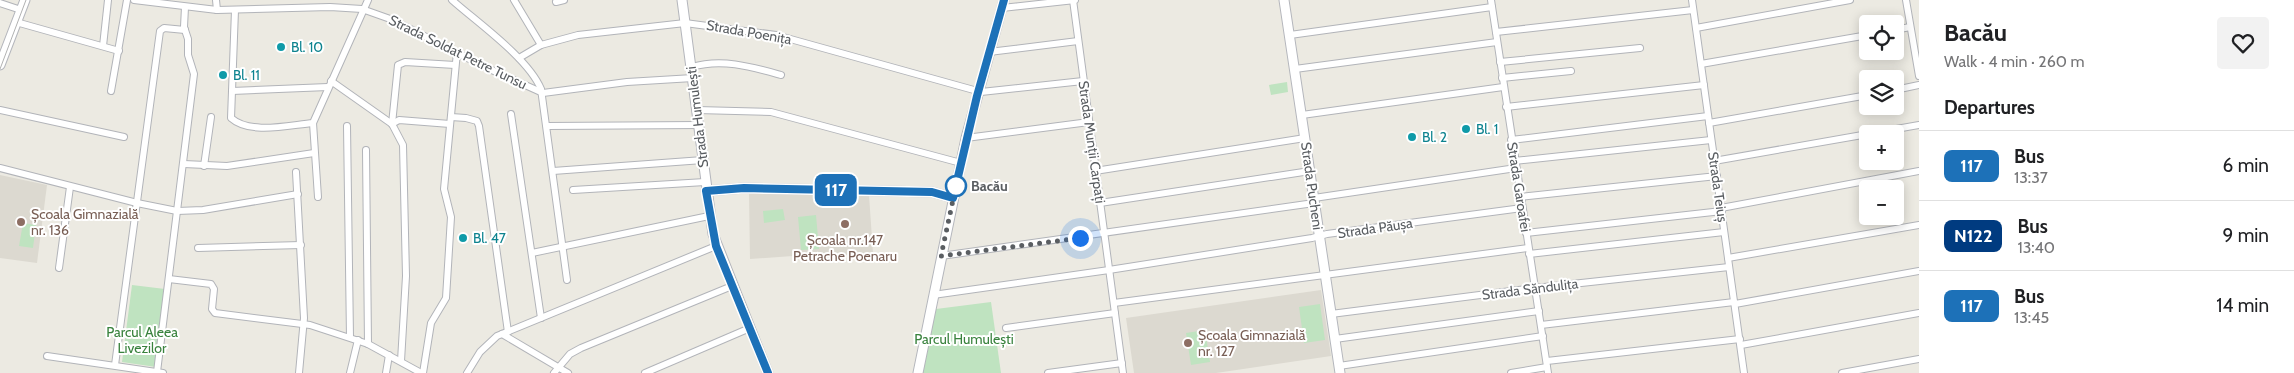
<!DOCTYPE html>
<html lang="en">
<head>
<meta charset="utf-8">
<style>
  :root { --surface:#fff; --page:#f2f2f2; --text:#202124; --muted:#757577; --line:#e0e0e0 }
  body { margin:0; font-family:Cabin,sans-serif; background:var(--page); color:var(--text); height:100vh; display:flex; flex-direction:column; font-size:19px; white-space:nowrap }
  * { box-sizing:border-box; margin:0 }
  p { font-size:16px; color:var(--muted) }
  .icon { flex:none; width:28px; height:28px; fill:none; stroke:currentColor; stroke-width:2; stroke-linecap:round; stroke-linejoin:round }
  .map { position:relative; flex:1; overflow:hidden }
  .sheet { display:flex; flex-direction:column; background:var(--surface); width:375px }
  .sheet>* { flex:none }
  .badge { padding:0 10px; border-radius:8px; font-size:18px; line-height:32px }
  .controls { position:absolute; left:1859px; top:15px; display:grid; gap:10px }
  .controls a { display:grid; place-items:center; width:45px; height:45px; border-radius:5px; background:var(--surface); box-shadow:0 2px 12px #0003; font-size:25px }
  .you { position:absolute; width:25px; height:25px; margin:-12px; border:4px solid #fff; border-radius:50%; background:#1a73e8; box-shadow:0 0 0 8px #1a73e833 }
  .map>.badge { position:absolute; translate:-50% -50%; box-shadow:0 0 0 2px #fff }
  h2 { padding:0 25px; font-size:19px; line-height:45px }
  .round { display:grid; place-items:center; flex:none; width:52px; height:52px; border-radius:5px; background:var(--page) }
  .summary { display:flex; align-items:center; justify-content:space-between; height:85px; padding:0 25px }
  h1 { font-size:24px; font-weight:800; line-height:38px }
  ul { padding:0; list-style:none }
  li { display:flex; align-items:center; gap:15px; height:70px; padding:0 25px; border-top:1px solid var(--line) }
  li div { flex:1 }
  li b { display:block; font-size:19px }
  li em { font-style:normal }
  li .badge { min-width:55px; font-weight:700; text-align:center }
  main { display:flex; flex:1; min-height:0 }
  .map>svg:first-child { display:block }
  .education { fill:#dcd9d0 }
  .green { fill:#bfe3c0 }
  .lines { fill:none; stroke-linecap:round; stroke-linejoin:round }
  .street-casing { stroke:#b2b4b9; stroke-width:8 }
  .secondary-casing { stroke:#b4b6bc; stroke-width:11 }
  .street { stroke:#fff; stroke-width:6 }
  .secondary { stroke:#fff; stroke-width:9 }
  .tram { stroke:#b1b2b2; stroke-width:1 }
  .line-casing { stroke:#fff; stroke-width:11 }
  .line { stroke:#1d71b8; stroke-width:8 }
  .walk { stroke:#5a5e62; stroke-width:5; stroke-dasharray:0 9 }
  .culture-dot { fill:#0f9aa8; stroke:#fff; stroke-width:2 }
  .stop-dot { fill:#fff; stroke:#1d71b8; stroke-width:2.5 }
  .education-dot { fill:#8d6e63; stroke:#fff; stroke-width:2 }
  .labels { text-anchor:middle; dominant-baseline:central; stroke-width:4; stroke-linejoin:round; paint-order:stroke }
  .street-label { font-size:14px; fill:#5a5e62; stroke:#fff }
  .culture-label { font-size:14px; fill:#0d838f; stroke:#fff; text-anchor:start }
  .stop-label { font-size:14px; font-weight:bold; fill:#5a5e62; stroke:#fff; text-anchor:start }
  .education-label { font-size:14px; fill:#785e54; stroke:#fff; text-anchor:start }
  .park-label { font-size:14px; fill:#39823d; stroke:#fff }
</style>
</head>
<body>
<main>
<div class="map">
<svg width="1919" height="373" viewBox="0 0 1919 373">
  <rect width="100%" height="100%" fill="#eceae2"/>
  <g class="education">
    <polygon points="0,175 47,185 37,263 0,258"/>
    <polygon points="749,192 869,195 873,253 820,257 820,254 750,259"/>
    <polygon points="1321,290 1331,356 1216,373 1134,373 1126,318"/>
  </g>
  <g class="green">
    <polygon points="1287,82 1288,92 1271,95 1269,85"/>
    <polygon points="783,209 785,220 764,223 763,211"/>
    <polygon points="816,215 819,249 801,250 798,217"/>
    <polygon points="23,223 36,225 33,248 19,246"/>
    <polygon points="132,285 165,289 156,367 122,362"/>
    <polygon points="991,302 1001,373 923,373 936,309"/>
    <polygon points="1320,304 1325,340 1304,343 1299,307"/>
    <polygon points="1205,330 1210,362 1191,365 1186,333"/>
  </g>
  <g class="lines">
    <g class="street-casing">
      <g id="street">
        <polyline points="134,0 217,10 330,7 362,9 393,20 485,67 543,93 627,82 693,78"/>
        <polyline points="216,0 217,10"/>
        <path d="M452 0C478 23 528 58 541 89L567 280"/>
        <polyline points="514,0 541,45"/>
        <polyline points="1073,0 1123,373"/>
        <polyline points="1491,0 1548,373"/>
        <polyline points="1692,0 1744,373"/>
        <polyline points="1906,0 1919,76"/>
        <polyline points="556,2 564,0"/>
        <polyline points="0,3 21,10"/>
        <polyline points="1002,8 1075,0"/>
        <path d="M235 10 231 118C250 135 289 125 313 123L368 0"/>
        <polyline points="16,22 119,51"/>
        <polyline points="1696,28 1850,0"/>
        <polyline points="1895,30 1910,27"/>
        <polyline points="1496,32 1693,10"/>
        <polyline points="1290,35 1492,7"/>
        <polyline points="103,46 108,0"/>
        <polyline points="989,52 1078,41"/>
        <polyline points="519,58 541,45 578,35 685,23 776,35 981,92 1083,81"/>
        <polyline points="1500,62 1640,48"/>
        <polyline points="1701,64 1868,35"/>
        <path d="M692 67C722 58 752 67 781 75"/>
        <polyline points="1295,69 1497,42"/>
        <polyline points="1502,78 1571,71"/>
        <polyline points="331,81 392,124 403,145 406,276 401,361"/>
        <polyline points="1895,90 1919,85"/>
        <polyline points="111,91 127,0"/>
        <polyline points="232,91 328,87"/>
        <polyline points="1506,107 1704,85"/>
        <polyline points="0,110 124,137"/>
        <polyline points="697,110 771,112 961,163"/>
        <polyline points="511,114 541,318"/>
        <polyline points="1302,115 1503,87"/>
        <polyline points="451,117 466,118 477,121 479,126 508,332"/>
        <polyline points="313,123 318,197"/>
        <polyline points="1709,123 1868,95"/>
        <polyline points="392,124 398,65 405,62 455,65"/>
        <polyline points="392,124 399,120 450,124"/>
        <polyline points="347,126 350,337"/>
        <polyline points="547,126 699,125"/>
        <polyline points="1868,134 1919,125"/>
        <polyline points="966,138 1089,122"/>
        <polyline points="1511,140 1708,116"/>
        <polyline points="366,150 368,344"/>
        <polyline points="1514,161 1711,140"/>
        <polyline points="1714,161 1868,134"/>
        <polyline points="184,164 227,166 314,153"/>
        <polyline points="204,166 211,117"/>
        <polyline points="0,168 137,203 177,211 203,210 298,194"/>
        <polyline points="553,171 703,160"/>
        <polyline points="1095,171 1305,138"/>
        <polyline points="296,172 304,318 299,373"/>
        <polyline points="573,190 705,182"/>
        <polyline points="1520,197 1717,176"/>
        <polyline points="1314,198 1516,168"/>
        <polyline points="1100,203 1310,171"/>
        <polyline points="1721,208 1919,171"/>
        <polyline points="1526,233 1722,211"/>
        <polyline points="198,248 301,245"/>
        <polyline points="532,253 709,216"/>
        <polyline points="1529,254 1724,232"/>
        <polyline points="941,256 1314,203"/>
        <polyline points="1728,258 1919,225"/>
        <polyline points="59,268 70,187"/>
        <polyline points="169,279 211,284 214,289 212,309 215,313 310,325 368,344 421,373"/>
        <polyline points="933,295 1109,270 1312,238 1327,234 1522,208"/>
        <polyline points="1114,303 1528,248"/>
        <polyline points="1735,304 1919,271"/>
        <polyline points="1331,314 1535,288 1729,267"/>
        <polyline points="1541,325 1734,302"/>
        <polyline points="1006,328 1115,313"/>
        <polyline points="502,334 568,373"/>
        <polyline points="1335,339 1539,311"/>
        <polyline points="1741,345 1919,313"/>
        <polyline points="47,356 163,373"/>
        <polyline points="1547,361 1740,339"/>
        <polyline points="115,365 160,31 164,28 185,30"/>
        <polyline points="1339,366 1543,336"/>
        <polyline points="157,372 194,74 188,55 188,39 184,27 185,7"/>
        <polyline points="350,373 358,340"/>
        <polyline points="386,373 389,355"/>
        <polyline points="423,373 431,323 446,298 451,217 444,189 457,52"/>
        <polyline points="467,373 480,352 497,336 716,246"/>
        <polyline points="554,373 570,354 581,348 732,286"/>
        <polyline points="645,373 750,328"/>
        <polyline points="1048,373 1122,363"/>
        <polyline points="1511,373 1547,367"/>
        <polyline points="1842,373 1919,359"/>
      </g>
    </g>
    <g class="secondary-casing">
      <g id="secondary">
        <polyline points="682,0 713,234 768,373"/>
        <polyline points="1284,0 1340,373"/>
        <polyline points="0,65 25,0"/>
        <polyline points="706,191 744,188 932,192 953,198"/>
        <polyline points="918,373 966,138 1004,0"/>
      </g>
    </g>
    <use href="#street" class="street"/>
    <use href="#secondary" class="secondary"/>
    <polyline class="tram" points="0,69 26,0"/>
  </g>
  <g class="lines">
    <g class="line-casing">
      <polyline id="line" points="768,373 716,246 706,191 744,188 932,192 953,198 977,96 1004,0"/>
    </g>
    <use href="#line" class="line"/>
    <polyline class="walk" points="956,186 941,256 1080,238"/>
  </g>
  <g class="culture-dot">
    <circle cx="281" cy="47" r="5"/>
    <circle cx="223" cy="75" r="5"/>
    <circle cx="1466" cy="129" r="5"/>
    <circle cx="1412" cy="137" r="5"/>
    <circle cx="463" cy="238" r="5"/>
  </g>
  <circle class="stop-dot" cx="956" cy="186" r="10"/>
  <g class="education-dot">
    <circle cx="21" cy="222" r="5"/>
    <circle cx="845" cy="224" r="5"/>
    <circle cx="1188" cy="343" r="5"/>
  </g>
  <g class="labels">
    <g class="street-label">
      <text transform="translate(749 32) rotate(10)">Strada Poenița</text>
      <text transform="translate(458 52) rotate(26)">Strada Soldat Petre Tunsu</text>
      <text transform="translate(697 117) rotate(-97)">Strada Humulești</text>
      <text transform="translate(1092 142) rotate(82)">Strada Munții Carpați</text>
      <text transform="translate(1312 186) rotate(82)">Strada Pucheni</text>
      <text transform="translate(1519 187) rotate(81)">Strada Garoafei</text>
      <text transform="translate(1718 187) rotate(82)">Strada Teiuș</text>
      <text transform="translate(1375 228) rotate(-8)">Strada Păușa</text>
      <text transform="translate(1530 289) rotate(-7)">Strada Săndulița</text>
    </g>
    <g class="culture-label">
      <text x="291" y="47">Bl. 10</text>
      <text x="233" y="75">Bl. 11</text>
      <text x="1476" y="129">Bl. 1</text>
      <text x="1422" y="137">Bl. 2</text>
      <text x="473" y="238">Bl. 47</text>
    </g>
    <g class="stop-label">
      <text x="971" y="186">Bacău</text>
    </g>
    <g class="education-label">
      <text x="31" y="214">Școala Gimnazială<tspan x="31" dy="16">nr. 136</tspan></text>
      <text x="845" y="240" text-anchor="middle">Școala nr.147<tspan x="845" dy="16">Petrache Poenaru</tspan></text>
      <text x="1198" y="335">Școala Gimnazială<tspan x="1198" dy="16">nr. 127</tspan></text>
    </g>
    <g class="park-label">
      <text x="142" y="332">Parcul Aleea<tspan x="142" dy="16">Livezilor</tspan></text>
      <text x="964" y="339">Parcul Humulești</text>
    </g>
  </g>
</svg>
<div class="controls">
<a><svg class="icon" aria-label="locate" viewBox="0 0 24 24"><circle cx="12" cy="12" r="6"/><path d="M12 2v4M12 18v4M2 12h4M18 12h4"/></svg></a>
<a><svg class="icon" aria-label="layers" viewBox="0 0 24 24"><path d="M12 4l9 5-9 5-9-5zM3 14l9 5 9-5"/></svg></a>
<a>+</a>
<a>−</a>
</div>
<div class="you" style="left:1080px;top:238px"></div>
<b class="badge" style="left:836px;top:190px;background:#1d71b8;color:#fff">117</b>
</div>
<section class="sheet">
<div class="summary"><div><h1>Bacău</h1><p>Walk · 4 min · 260 m</p></div><a class="round"><svg class="icon" aria-label="heart" viewBox="0 0 24 24"><path d="M12 20l-8-8c-3-5 5-10 8-4 3-6 11-1 8 4z"/></svg></a></div>
<h2>Departures</h2>
<ul>
<li><span class="badge" style="background:#1d71b8;color:#fff">117</span><div><b>Bus</b><p>13:37</p></div><em>6 min</em></li>
<li><span class="badge" style="background:#003b80;color:#fff">N122</span><div><b>Bus</b><p>13:40</p></div><em>9 min</em></li>
<li><span class="badge" style="background:#1d71b8;color:#fff">117</span><div><b>Bus</b><p>13:45</p></div><em>14 min</em></li>
</ul>
</section>
</main>
</body>
</html>
